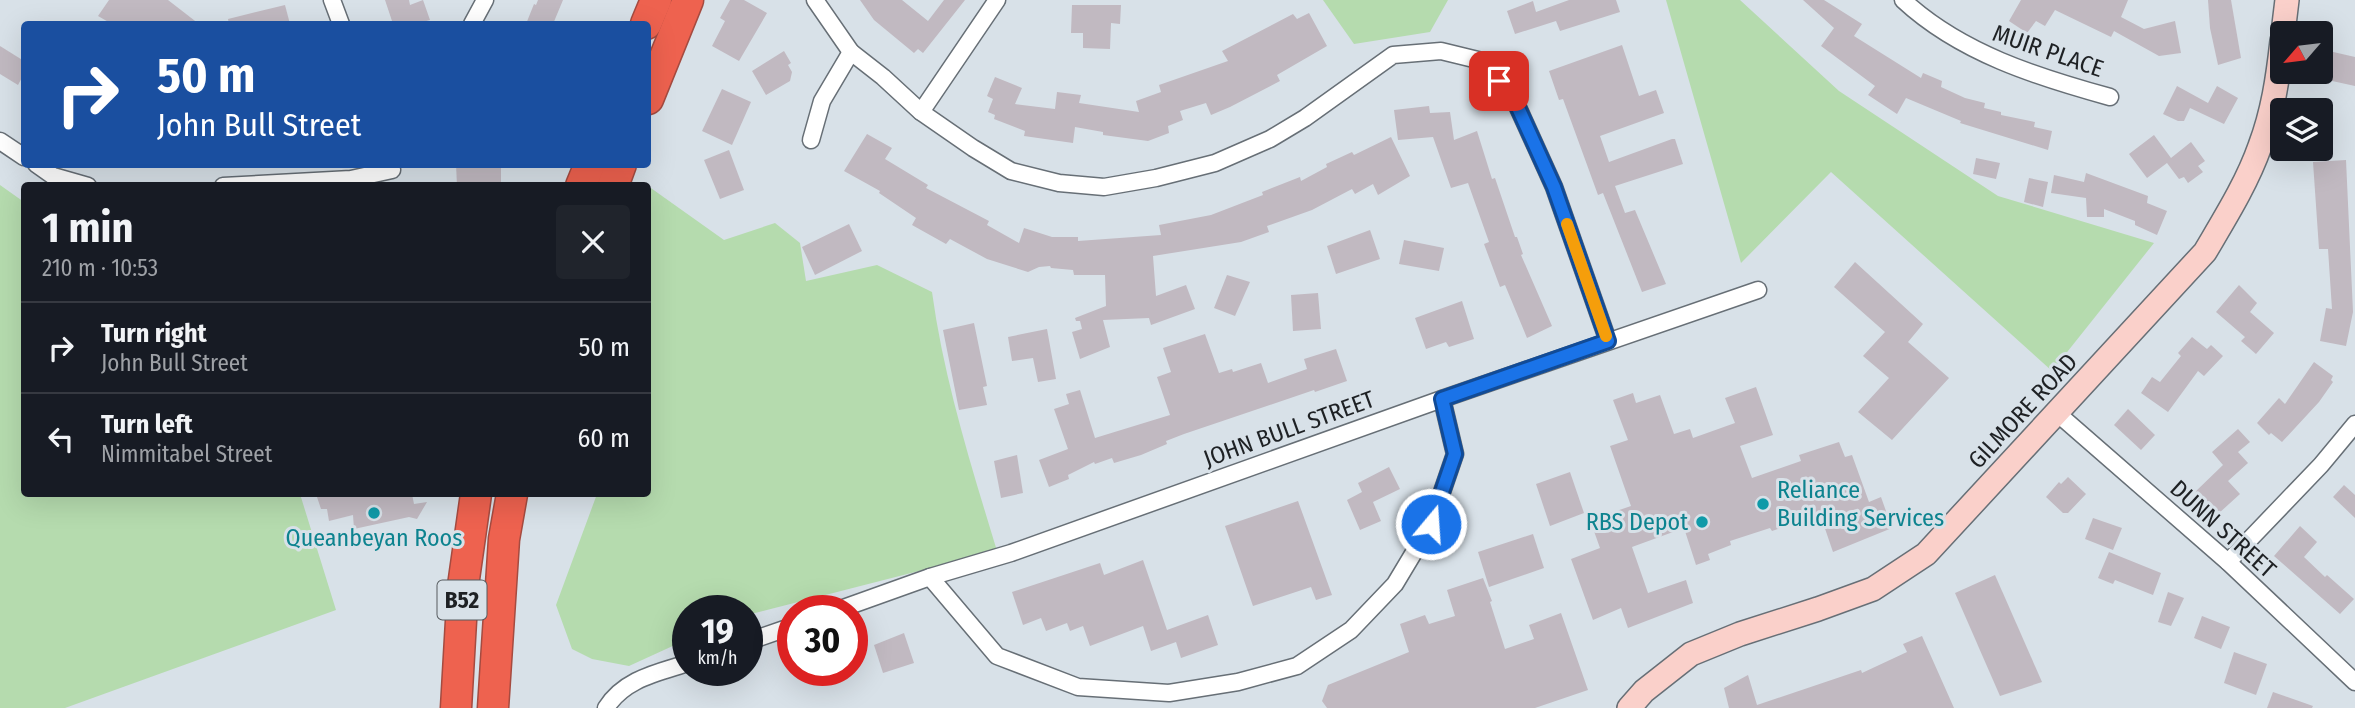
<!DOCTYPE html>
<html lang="en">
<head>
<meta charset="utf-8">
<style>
	body { margin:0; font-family:"Fira Sans Condensed",sans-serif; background:#20242c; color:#f1f3f6; height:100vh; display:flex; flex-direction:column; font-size:26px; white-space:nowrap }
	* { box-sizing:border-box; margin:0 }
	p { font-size:23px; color:#9ea1a6 }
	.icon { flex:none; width:38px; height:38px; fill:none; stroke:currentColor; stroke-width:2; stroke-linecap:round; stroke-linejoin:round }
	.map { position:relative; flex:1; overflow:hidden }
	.side { position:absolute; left:21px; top:182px; width:630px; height:315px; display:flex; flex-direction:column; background:#171b24; border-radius:7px; box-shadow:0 7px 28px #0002 }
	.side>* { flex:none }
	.banner { position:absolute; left:21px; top:21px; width:630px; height:147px; border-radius:7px; box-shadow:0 7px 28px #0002; background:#1a4fa0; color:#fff; overflow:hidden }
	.needle { width:46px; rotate:242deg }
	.buttons { position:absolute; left:2270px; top:21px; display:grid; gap:14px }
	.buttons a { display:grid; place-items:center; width:63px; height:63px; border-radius:7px; background:#171b24; box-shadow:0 7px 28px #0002; font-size:35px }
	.speed { position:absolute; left:672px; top:595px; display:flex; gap:14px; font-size:35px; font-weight:700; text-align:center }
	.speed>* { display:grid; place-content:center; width:91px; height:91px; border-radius:50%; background:#171b24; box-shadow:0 7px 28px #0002; line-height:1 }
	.speed small { font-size:18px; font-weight:400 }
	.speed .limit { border:10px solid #d22; background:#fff; color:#111 }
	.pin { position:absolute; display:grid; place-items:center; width:60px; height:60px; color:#fff; margin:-30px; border-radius:14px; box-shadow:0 4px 10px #0006 }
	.me { position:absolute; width:77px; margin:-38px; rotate:18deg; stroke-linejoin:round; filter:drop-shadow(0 0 5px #0008) }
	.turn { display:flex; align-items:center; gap:24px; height:147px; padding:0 21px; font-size:32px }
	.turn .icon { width:91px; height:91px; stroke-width:2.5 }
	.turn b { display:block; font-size:49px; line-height:60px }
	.round { display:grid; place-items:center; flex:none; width:74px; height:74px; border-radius:7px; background:#20242c }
	.overview { display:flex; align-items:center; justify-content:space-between; height:119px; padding:0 21px }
	h1 { font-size:42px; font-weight:700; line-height:52px }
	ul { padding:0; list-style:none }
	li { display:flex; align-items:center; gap:21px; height:91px; padding:0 21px; border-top:2px solid #363941 }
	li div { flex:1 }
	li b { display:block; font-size:26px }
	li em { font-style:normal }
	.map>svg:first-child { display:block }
</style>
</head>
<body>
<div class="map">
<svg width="2355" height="708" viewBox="0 0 2355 708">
	<rect width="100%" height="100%" fill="#d8e1e8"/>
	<g fill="#b5dbae">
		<path d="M1323 0H1448L1430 32 1354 44Z"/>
		<path d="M1666 0H1740L1839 91 1998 196 2154 243 2052 371 1831 172 1741 263Z"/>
		<path d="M0 185 24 202V494H300L336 610 65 708H0Z"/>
		<path d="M648 186 724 240 775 223 800 243 806 281 877 265 932 292C944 380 971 465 997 551L747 615V611H688V639L629 666 592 659 572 649 556 605 597 494H648Z"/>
	</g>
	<g fill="#c1b9c1">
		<path d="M109 0H168L199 24H112L98 16Z"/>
		<path d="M385 0H409L410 5 423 0 430 20 416 24H393Z"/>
		<path d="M538 0H563L553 24H526L534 4 536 5Z"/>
		<path d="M730 0H744L767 13 739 61 712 46 725 21 720 18Z"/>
		<path d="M860 0H902L928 21 944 0H965L923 53 918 49 914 53 874 20Z"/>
		<path d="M1569 0H1616L1620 12 1560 31 1556 21 1515 34 1507 11 1533 1 1536 12Z"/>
		<path d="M1803 0H1824L1862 24 1854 36 1921 78 1923 73 1942 81 1941 87 1965 98 1985 103 1984 108 2001 112V115L2035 122 2034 127 2052 131 2048 150 1960 123 1961 121 1906 98 1897 114 1868 95 1875 86 1821 46 1834 28Z"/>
		<path d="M2021 0H2128L2121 17 2144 29 2175 21 2181 53 2159 56 2114 31 2111 37 2055 10 2045 26 2036 21 2027 33 2009 21Z"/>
		<path d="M2208 0H2231L2241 58 2218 65 2210 28Z"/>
		<path d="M285 5 290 24H229L228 19Z"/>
		<path d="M1072 5H1121L1120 24 1111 23 1110 49 1083 48V33H1071Z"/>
		<path d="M1309 13 1327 46 1277 75 1280 81 1230 107 1211 115 1206 103 1180 111 1183 120 1168 126 1169 133 1148 141 1103 135V132L1075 127 1073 143 1024 136 1025 131 994 119 995 115 988 112 993 99 987 96 995 77 1022 88 1015 104 1055 109 1057 92 1081 95 1079 103 1139 112 1136 101 1161 92 1159 85 1228 61 1222 51 1293 14 1297 19Z"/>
		<path d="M1622 45 1639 96 1656 90 1664 113 1600 136 1609 162 1672 139H1675L1683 164 1615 186 1625 213 1635 210 1666 284 1642 292 1603 193 1598 195 1563 99 1559 100 1549 71Z"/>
		<path d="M0 46 24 61V74L18 85 0 74Z"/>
		<path d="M784 51 791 63 788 65 792 72 790 81 766 95 752 71Z"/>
		<path d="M2329 51 2355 57V86L2323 79Z"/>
		<path d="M2177 86 2208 103 2217 86 2238 98 2224 124 2190 108 2184 121H2178L2163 114Z"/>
		<path d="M722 89 751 102 732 145 702 131Z"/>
		<path d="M1429 106 1430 113 1450 112 1454 140 1477 131 1492 179 1495 178 1515 237H1517L1523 254 1521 255 1552 326 1527 338 1505 285 1500 287 1484 244 1489 242 1468 183 1451 188 1433 137 1398 140 1394 110Z"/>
		<path d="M867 134 892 148 885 159 928 185 926 188 989 221 987 225 1019 243 1024 228 1052 237H1078V241L1161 235 1159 225 1211 215 1263 195 1262 192 1300 177 1301 181 1327 167 1326 164 1352 152 1354 155 1391 137 1410 176 1378 195 1373 184 1355 194 1352 189 1312 210 1267 226 1269 232 1241 242 1153 256 1156 296 1186 285 1195 309 1151 325 1149 318 1103 320 1110 347 1080 359 1072 332 1082 329 1080 321H1076L1075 318 1106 306 1105 275H1074L1073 270 1051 268 1050 266 1039 267 1028 272 987 259 950 239 946 244 912 225 916 218 879 193 880 191 844 171Z"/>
		<path d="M2154 135 2171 158 2191 142 2205 161 2198 166 2203 172 2188 183 2184 177 2179 179 2167 163 2147 178 2129 154Z"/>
		<path d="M729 150 744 190 720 199 704 160Z"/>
		<path d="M1976 158 2000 163 1996 179 1973 174Z"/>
		<path d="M2346 160 2353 312 2346 346 2320 341 2326 308 2332 309 2328 249H2319L2313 162Z"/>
		<path d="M456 164H501V186H457Z"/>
		<path d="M2086 173 2148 196 2147 203 2167 211 2157 235 2135 225V221L2104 209V217H2087L2086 198 2051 193 2054 175 2084 182Z"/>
		<path d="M2029 178 2048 182 2043 207 2024 202Z"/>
		<path d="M849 224 862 251 815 275 802 247Z"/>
		<path d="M1370 230 1380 259 1336 274 1327 246Z"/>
		<path d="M1404 240 1444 248 1439 271 1399 264Z"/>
		<path d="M1855 262 1923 324 1908 342 1949 378 1892 440 1858 412 1889 378 1863 356 1885 332 1834 287Z"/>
		<path d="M1227 275 1250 282 1235 316 1214 308Z"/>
		<path d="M2239 285 2257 303 2250 312 2274 333 2256 354 2241 341 2245 337 2216 312Z"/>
		<path d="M1318 293 1321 329 1293 331 1291 295Z"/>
		<path d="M1462 301 1474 339 1449 347 1446 342 1426 349 1415 318Z"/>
		<path d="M974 323 987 386 983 387 987 405 959 410 943 330Z"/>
		<path d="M1047 329 1056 379 1038 382 1033 358 1012 361 1008 337Z"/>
		<path d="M1205 334 1219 373 1232 369 1233 372 1261 363 1268 383 1307 369 1304 359 1336 349 1347 381 1315 392 1314 390 1184 434 1166 441 1167 444 1141 455 1114 463 1112 458 1095 464 1094 462 1068 475 1069 479 1049 487 1039 460 1068 449 1054 409 1069 404 1066 394 1080 390 1095 438 1170 415 1157 377 1171 372 1163 348Z"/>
		<path d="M2192 337 2207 349 2211 345 2223 356 2204 376 2198 371 2168 412 2141 393 2152 377 2160 382 2181 356 2178 353Z"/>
		<path d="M2314 362 2333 376 2331 380 2333 382 2319 402 2282 442 2271 433 2269 435 2257 423 2279 398 2285 404Z"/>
		<path d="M1756 387 1773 435 1740 446 1752 478 1801 461 1799 455 1839 442 1845 457 1852 455 1869 502 1881 497 1892 528 1833 552 1820 514 1772 531 1770 528 1730 541 1731 545 1708 554 1710 560 1696 565 1684 528 1632 547 1648 593 1686 580 1693 603 1628 628 1621 608 1593 620 1571 559 1600 548 1590 520 1631 506 1610 446 1628 440 1613 400 1633 393 1636 403 1660 395 1674 434 1690 429 1693 438 1735 423 1725 398Z"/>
		<path d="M2128 409 2155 435 2141 450 2114 425Z"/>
		<path d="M2238 429 2250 442 2238 452 2248 463 2228 481 2240 494 2218 514 2208 502 2204 506 2194 493 2223 465 2212 452Z"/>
		<path d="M1017 455 1023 493 1001 498 994 461Z"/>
		<path d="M1389 467 1400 489 1373 502 1381 521 1360 530 1347 500 1362 492 1358 483Z"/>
		<path d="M1570 472 1584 513 1550 526 1536 484Z"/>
		<path d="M2068 477 2086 494 2068 513H2063L2046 497 2059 482 2061 484Z"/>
		<path d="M2344 485 2355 495V518L2333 497Z"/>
		<path d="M316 494H412L414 504 427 502 417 519 409 517 354 529 353 515 329 521 327 509H321Z"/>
		<path d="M1298 501 1332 595 1316 600 1311 587 1253 606 1225 526Z"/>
		<path d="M2093 518 2122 528 2113 550 2085 539Z"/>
		<path d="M2300 526 2317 542 2304 557 2325 577 2327 575 2354 599 2340 614 2274 556Z"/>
		<path d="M1533 534 1544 568 1489 587 1478 552Z"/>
		<path d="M2109 552 2161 573 2153 595 2115 580 2113 584 2098 578Z"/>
		<path d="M1143 560 1167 630 1208 615 1218 645 1181 658 1176 642 1151 651 1143 626 1090 646 1083 626 1070 631 1067 623 1046 631 1041 618 1023 625 1012 592 1100 563 1104 575Z"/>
		<path d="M1995 575 2042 682 2000 696 1955 593Z"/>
		<path d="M1483 578 1492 601 1490 602 1505 649 1534 639 1529 625 1561 613 1588 690 1535 708H1327L1322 701 1328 685 1409 652 1400 624 1425 615 1429 624 1455 616 1447 590Z"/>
		<path d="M2168 592 2184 598 2171 626 2158 622Z"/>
		<path d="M2202 616 2230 627 2221 649 2194 638Z"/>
		<path d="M904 633 914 663 883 673 874 645Z"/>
		<path d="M1922 636 1954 708H1729L1724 688 1748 675 1757 705 1861 670 1862 673 1907 652 1903 644Z"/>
		<path d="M2234 652 2267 664 2256 695 2224 683Z"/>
		<path d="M2273 692 2313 706 2312 708H2267Z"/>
	</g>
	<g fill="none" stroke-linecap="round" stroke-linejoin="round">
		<defs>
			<g id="street">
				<path d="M332 0 341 24"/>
				<path d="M815 0 851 52 883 77 921 112 973 148 1011 171 1059 183 1104 187 1156 178 1215 163 1270 139 1305 118 1393 55 1441 51 1482 61 1515 101 1554 187 1608 341"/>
				<path d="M1903 0C1960 53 2037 77 2110 97"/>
				<path d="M472 24 485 0"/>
				<path d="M921 112 997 0"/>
				<path d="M811 140 822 101 851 52"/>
				<path d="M0 141 24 157"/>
				<path d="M36 164 53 176 88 186"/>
				<path d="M223 186 351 179 392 170"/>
				<path d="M2057 413 2228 562 2355 682"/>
				<path d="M2228 562 2321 465 2355 424"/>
				<path d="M930 577 997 656 1078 687 1169 693 1238 682 1297 666 1351 630 1395 584 1431 524 1455 454 1442 399"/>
				<path d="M835 611 930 577 1011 553 1442 399 1758 290"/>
				<path d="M747 642 793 626"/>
				<path d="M606 708C624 679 657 673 688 663"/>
			</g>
			<g id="secondary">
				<path d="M2283 33 2287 0"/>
				<path d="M1629 708 1644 691 1691 654 1740 634 1818 609 1873 589 1926 554 2205 252C2225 218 2247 183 2260 146 2273 112 2278 77 2282 41"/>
			</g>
			<g id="highway">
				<path d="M646 24 656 0"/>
				<path d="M648 99 688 0"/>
				<path d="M581 186 590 164"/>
				<path d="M613 186 621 164"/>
				<path d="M456 708 463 586 476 494"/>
				<path d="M493 708 504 539 512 494"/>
			</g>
		</defs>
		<use href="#street" stroke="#676f76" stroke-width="19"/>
		<use href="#secondary" stroke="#676f76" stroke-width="26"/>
		<use href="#highway" stroke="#a54b40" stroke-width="33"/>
		<use href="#street" stroke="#fff" stroke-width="16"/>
		<use href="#secondary" stroke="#fad0ca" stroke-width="23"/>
		<use href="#highway" stroke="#ee624f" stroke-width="30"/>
	</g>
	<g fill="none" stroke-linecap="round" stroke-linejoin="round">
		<defs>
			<path id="route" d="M1431 524 1455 454 1442 399 1608 341 1554 187 1515 101 1499 81"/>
		</defs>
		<use href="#route" stroke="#114b97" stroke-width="18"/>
		<use href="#route" stroke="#1a73e8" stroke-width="12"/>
		<path stroke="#f59e0b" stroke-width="12" d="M1567 224 1606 336"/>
	</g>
	<g fill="#0f9aa8" stroke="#d8e1e8" stroke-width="2.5">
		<circle cx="1763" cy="504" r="7"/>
		<circle cx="374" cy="513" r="7"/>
		<circle cx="1702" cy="522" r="7"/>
	</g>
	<g text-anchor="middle" stroke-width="6" stroke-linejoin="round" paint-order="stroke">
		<rect fill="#d8e1e8" stroke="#565b5f" stroke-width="2" x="437.5" y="580.5" width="49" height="39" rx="5"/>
		<g font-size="23" font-weight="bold" fill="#1e2124">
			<text x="462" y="608">B52</text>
		</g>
		<g font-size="24" fill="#1e2124" stroke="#d8e1e8">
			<text transform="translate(2048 51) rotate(19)" y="8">MUIR PLACE</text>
			<text transform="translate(2023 411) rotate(-47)" y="8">GILMORE ROAD</text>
			<text transform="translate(1289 429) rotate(-20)" y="8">JOHN BULL STREET</text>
			<text transform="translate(2223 529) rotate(42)" y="8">DUNN STREET</text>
		</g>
		<g font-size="24" fill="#0d838f" stroke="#d8e1e8" text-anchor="start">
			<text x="1777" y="498">Reliance<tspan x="1777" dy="28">Building Services</tspan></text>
			<text x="1688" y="530" text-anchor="end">RBS Depot</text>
			<text x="374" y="546" text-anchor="middle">Queanbeyan Roos</text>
		</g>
	</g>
</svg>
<div class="buttons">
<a><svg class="needle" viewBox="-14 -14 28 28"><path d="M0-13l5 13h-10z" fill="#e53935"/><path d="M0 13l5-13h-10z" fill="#9ea1a6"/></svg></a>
<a><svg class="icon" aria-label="layers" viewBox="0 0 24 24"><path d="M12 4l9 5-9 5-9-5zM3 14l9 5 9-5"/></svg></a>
</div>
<div class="speed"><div>19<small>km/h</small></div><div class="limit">30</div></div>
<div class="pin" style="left:1499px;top:81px;background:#d93025"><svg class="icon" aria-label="arrive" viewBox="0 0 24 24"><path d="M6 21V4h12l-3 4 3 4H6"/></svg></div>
<svg class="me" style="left:1431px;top:524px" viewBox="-20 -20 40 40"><circle r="17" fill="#1a73e8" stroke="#fff" stroke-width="3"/><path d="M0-11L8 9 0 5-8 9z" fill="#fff"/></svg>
<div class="banner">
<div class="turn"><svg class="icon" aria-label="right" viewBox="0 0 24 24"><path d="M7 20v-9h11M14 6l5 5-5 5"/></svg><div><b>50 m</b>John Bull Street</div></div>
</div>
<section class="side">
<div class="overview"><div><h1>1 min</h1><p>210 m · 10:53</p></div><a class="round"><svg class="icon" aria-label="close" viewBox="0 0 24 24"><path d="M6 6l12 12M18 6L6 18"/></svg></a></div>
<ul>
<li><svg class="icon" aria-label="right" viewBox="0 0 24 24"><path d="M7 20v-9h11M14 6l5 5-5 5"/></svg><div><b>Turn right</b><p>John Bull Street</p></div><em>50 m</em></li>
<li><svg class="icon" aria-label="left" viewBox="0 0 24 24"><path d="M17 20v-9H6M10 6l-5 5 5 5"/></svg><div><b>Turn left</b><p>Nimmitabel Street</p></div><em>60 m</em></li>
</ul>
</section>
</div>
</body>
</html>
